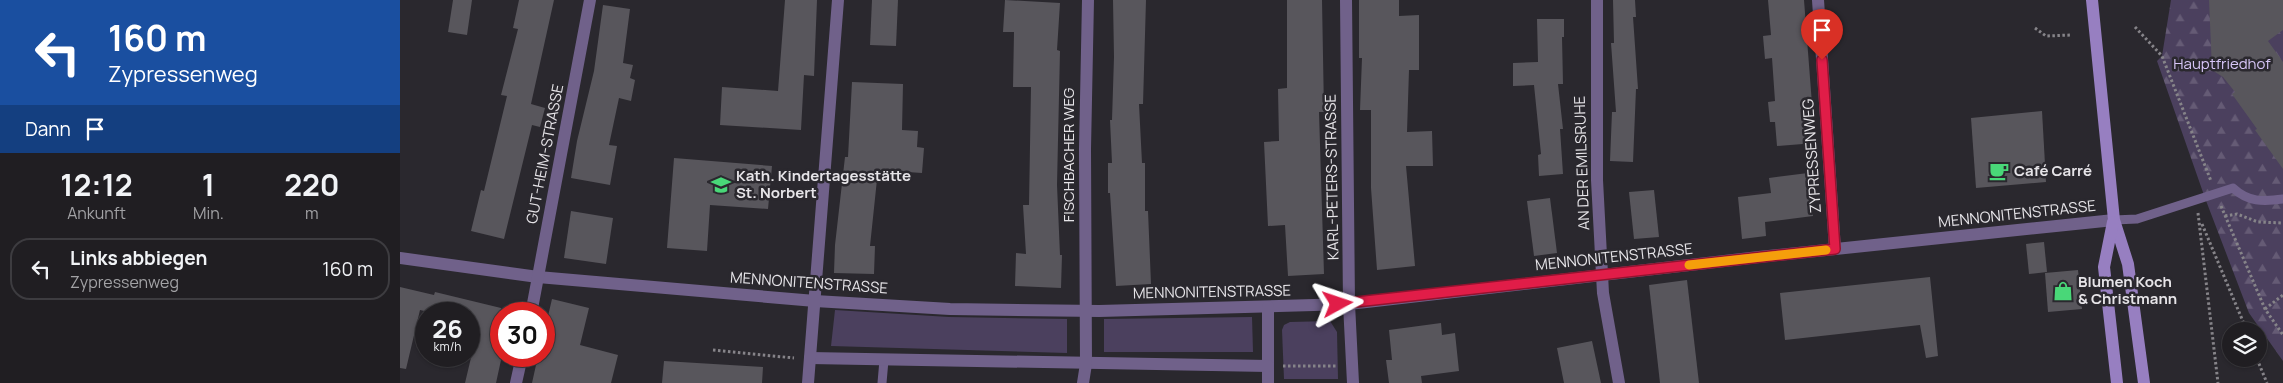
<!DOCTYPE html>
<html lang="de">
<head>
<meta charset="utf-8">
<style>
	body { margin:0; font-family:Manrope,sans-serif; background:#2d2b2f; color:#f1f3f6; height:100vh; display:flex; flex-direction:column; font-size:19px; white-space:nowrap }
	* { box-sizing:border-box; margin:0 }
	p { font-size:16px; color:#a2a2a5 }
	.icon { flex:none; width:28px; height:28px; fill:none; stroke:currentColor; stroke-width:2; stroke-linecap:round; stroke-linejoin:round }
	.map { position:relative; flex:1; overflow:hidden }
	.sheet { display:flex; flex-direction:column; background:#201e22; width:400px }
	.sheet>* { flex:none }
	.hud { background:#1a4fa0; color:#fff; overflow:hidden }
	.fabs { position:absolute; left:1822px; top:322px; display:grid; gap:10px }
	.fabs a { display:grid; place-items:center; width:45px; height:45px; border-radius:50%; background:#201e22; box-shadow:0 1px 4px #0004,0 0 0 1px #3d3c40; font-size:25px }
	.speed { position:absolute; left:15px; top:302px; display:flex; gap:10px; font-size:25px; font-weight:700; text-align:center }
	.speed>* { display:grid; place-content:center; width:65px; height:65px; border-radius:50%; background:#201e22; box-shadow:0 1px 4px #0004,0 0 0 1px #3d3c40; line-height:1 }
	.speed small { font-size:12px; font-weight:400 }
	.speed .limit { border:8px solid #d22; background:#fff; color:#111 }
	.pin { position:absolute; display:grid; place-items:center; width:42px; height:42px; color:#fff; margin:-51px -21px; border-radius:50% 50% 50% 0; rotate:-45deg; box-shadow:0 0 5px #0007 }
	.pin .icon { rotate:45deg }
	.me { position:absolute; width:55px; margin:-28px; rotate:85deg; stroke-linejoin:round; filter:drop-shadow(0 0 4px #0008) }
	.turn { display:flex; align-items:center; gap:18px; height:105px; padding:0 25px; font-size:22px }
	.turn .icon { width:65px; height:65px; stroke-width:2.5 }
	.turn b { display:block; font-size:35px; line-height:42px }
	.then { display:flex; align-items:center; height:48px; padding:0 25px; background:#0003; gap:10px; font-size:19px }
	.eta { display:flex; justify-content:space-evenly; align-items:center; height:85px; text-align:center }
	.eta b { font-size:30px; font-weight:700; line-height:35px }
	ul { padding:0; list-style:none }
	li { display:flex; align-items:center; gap:15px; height:62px; margin:0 10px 8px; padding:0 15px; border:2px solid #3d3c40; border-radius:20px }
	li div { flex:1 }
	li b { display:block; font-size:19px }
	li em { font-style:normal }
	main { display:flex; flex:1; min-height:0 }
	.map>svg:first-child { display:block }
</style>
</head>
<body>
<main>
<section class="sheet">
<div class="hud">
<div class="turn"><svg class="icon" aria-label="left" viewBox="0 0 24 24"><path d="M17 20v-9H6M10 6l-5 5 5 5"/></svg><div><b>160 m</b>Zypressenweg</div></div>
<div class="then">Dann<svg class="icon" aria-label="arrive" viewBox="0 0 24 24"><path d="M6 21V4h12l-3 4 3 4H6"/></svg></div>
</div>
<div class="eta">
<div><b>12:12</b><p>Ankunft</p></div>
<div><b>1</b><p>Min.</p></div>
<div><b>220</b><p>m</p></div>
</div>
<ul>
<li><svg class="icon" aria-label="left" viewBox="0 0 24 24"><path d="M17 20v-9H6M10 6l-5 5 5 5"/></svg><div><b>Links abbiegen</b><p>Zypressenweg</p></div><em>160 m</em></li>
</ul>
</section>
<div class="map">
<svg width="1883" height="383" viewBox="0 0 1883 383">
	<defs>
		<pattern id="forest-firs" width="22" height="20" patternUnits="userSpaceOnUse" patternTransform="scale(1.25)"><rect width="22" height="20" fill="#4b405e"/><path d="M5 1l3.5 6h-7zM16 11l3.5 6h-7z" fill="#655b75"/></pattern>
	</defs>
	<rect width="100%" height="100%" fill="#2a282e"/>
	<g fill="#4b405e">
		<path d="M435 310 549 317 667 319V353L431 346Z"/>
		<path d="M852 317 853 352H704V319Z"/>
		<path d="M930 321 937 332 938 379H884L882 330 884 325 890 322Z"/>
	</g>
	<path fill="url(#forest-firs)" d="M1771 0H1883V361L1849 313 1805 198 1757 61 1762 56Z"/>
	<g fill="#58565c">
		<path d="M53 0H72L67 35 48 32Z"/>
		<path d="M119 0H154L131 104 145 108 140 127 132 125 104 239 71 231 81 190 84 191 107 96 101 95 118 29 113 28Z"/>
		<path d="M385 0H417L414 76 404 75 401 130 320 125 322 87 378 91Z"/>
		<path d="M472 0H498L496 46 470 45Z"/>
		<path d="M605 0 660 3 657 50 660 51 657 185 660 255H662L661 288 615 286 616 253 626 254 623 205H629L631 87H613L614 32H603Z"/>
		<path d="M713 0H746L743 104H739L742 163H745V211H748L751 284 716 286 710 193H708V163H712L710 120H712L714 57Z"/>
		<path d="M887 0H922L924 112H919L924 274 888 276 885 225 868 226 864 142 879 141 878 89 887 88Z"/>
		<path d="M959 0H999V16L1019 15V70H1009L1007 132 1032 131 1033 166H1006L1015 266 977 270 971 188V110H960L962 58H959Z"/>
		<path d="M1213 0H1235L1236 17H1233L1238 89H1236L1233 162 1210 161 1212 112H1216L1211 43H1214Z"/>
		<path d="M1368 0H1404L1415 143 1377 146 1375 122H1370L1368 102 1375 101 1372 58 1365 59 1363 36 1371 35Z"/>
		<path d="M1809 0H1883V30L1868 41 1883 62V169L1855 130 1857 129 1832 94 1835 92 1823 77 1812 70Z"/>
		<path d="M203 5 230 9 223 63 233 65 230 78 235 80 231 101 219 98 209 145 217 146 210 185 171 178 177 141 194 71Z"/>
		<path d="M1137 19H1164V37H1162L1163 84H1158L1163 129H1160L1163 174 1139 176 1138 155 1141 154 1134 85 1113 86V63L1138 62Z"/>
		<path d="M452 82 503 84 502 130 518 131 517 147 524 148 522 173 478 170 470 246H475L474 274 434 273 435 245 445 157H448Z"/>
		<path d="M1642 111 1646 182 1576 188 1571 118Z"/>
		<path d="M274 158 372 166 368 209 310 205 307 251 267 248Z"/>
		<path d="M1408 173 1413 216 1365 222 1366 236 1342 239 1338 197 1371 193 1369 178Z"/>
		<path d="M1254 190 1259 237 1234 239 1229 192Z"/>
		<path d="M1150 198 1157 253 1134 256 1127 201Z"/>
		<path d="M171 211 213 218 206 264 164 258Z"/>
		<path d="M1644 242 1647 272 1629 274 1626 244Z"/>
		<path d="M1678 270 1682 309 1648 312 1645 273Z"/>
		<path d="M1530 277 1538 356 1526 358 1520 325 1385 340 1380 293Z"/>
		<path d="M1287 280 1299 383H1260L1249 285Z"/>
		<path d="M0 287 34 295 35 292 101 308V360L96 383H65L79 324 69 322V314H37L20 310 6 369 0 368Z"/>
		<path d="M152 299 189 308 180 345 218 355 211 383H132L138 356H144V333Z"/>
		<path d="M1041 323 1042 335 1055 333 1059 371 1021 376 1022 383H989L986 360H992L989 330Z"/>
		<path d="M1192 341 1201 383H1164L1157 348Z"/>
		<path d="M264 361 363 367 362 383H262Z"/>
	</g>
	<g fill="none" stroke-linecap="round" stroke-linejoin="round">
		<g stroke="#868489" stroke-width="3" stroke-dasharray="2.5 2.5" stroke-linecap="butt">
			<path d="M1735 27 1762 56 1811 181"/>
			<path d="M1635 28 1646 36 1672 35"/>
			<path d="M1821 206 1865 309 1883 335"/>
			<path d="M1798 213 1818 383"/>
			<path d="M1825 216 1837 214 1858 222 1883 223"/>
			<path d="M1802 224 1847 331"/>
			<path d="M1865 309 1883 295"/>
			<path d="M313 350 394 358"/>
			<path d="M1857 359 1867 383"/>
			<path d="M883 366H937"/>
		</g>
		<g stroke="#70618a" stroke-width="9">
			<path d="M1714 220 1737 219 1833 188C1848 202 1863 202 1883 199"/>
			<path d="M482 383 484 360"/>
		</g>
		<g stroke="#70618a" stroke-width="12">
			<path d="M946 0 949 304 953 383"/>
			<path d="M1197 0V180L1203 293 1219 383"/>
			<path d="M1418 0 1435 249"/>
			<path d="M0 258 138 277 415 301 550 309 699 311 949 304 1359 257 1714 220"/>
			<path d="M868 307V383"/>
			<path d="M131 314 190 0"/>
			<path d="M410 358 868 366"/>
			<path d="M116 383 122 356"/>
			<path d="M408 383 438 0"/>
			<path d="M683 383 686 364 685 149 688 0"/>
		</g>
		<g stroke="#977fc1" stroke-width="12">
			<path d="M1692 0 1714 220 1728 264 1744 383"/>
			<path d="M1713 222 1704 267 1717 383"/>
		</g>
	</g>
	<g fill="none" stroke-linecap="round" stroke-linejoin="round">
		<defs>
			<path id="route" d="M938 304 1435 249 1422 60"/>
		</defs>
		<use href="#route" stroke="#92132f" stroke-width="12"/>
		<use href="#route" stroke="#e11d48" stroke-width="9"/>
		<path stroke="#f59e0b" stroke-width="9" d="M1289 265 1426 250"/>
	</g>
	<defs>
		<symbol id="cafe-bare" viewBox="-9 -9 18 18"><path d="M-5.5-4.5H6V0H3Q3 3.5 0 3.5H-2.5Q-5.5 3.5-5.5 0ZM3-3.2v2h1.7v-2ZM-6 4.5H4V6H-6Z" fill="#49d778" stroke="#2a282e" stroke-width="2.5" paint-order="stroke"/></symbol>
		<symbol id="school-bare" viewBox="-9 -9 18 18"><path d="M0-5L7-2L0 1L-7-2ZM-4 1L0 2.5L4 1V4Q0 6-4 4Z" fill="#49d778" stroke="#2a282e" stroke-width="2.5" paint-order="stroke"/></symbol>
		<symbol id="shop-bare" viewBox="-9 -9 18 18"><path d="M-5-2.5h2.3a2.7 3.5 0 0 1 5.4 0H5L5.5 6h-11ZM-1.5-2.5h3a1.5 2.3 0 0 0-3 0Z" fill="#49d778" stroke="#2a282e" stroke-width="2.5" paint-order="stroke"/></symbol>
	</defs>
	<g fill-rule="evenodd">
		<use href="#cafe-bare" x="1585" y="157" width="28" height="28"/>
		<use href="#school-bare" x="307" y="171" width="28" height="28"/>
		<use href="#shop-bare" x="1649" y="277" width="28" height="28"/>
	</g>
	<g text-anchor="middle" stroke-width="5" stroke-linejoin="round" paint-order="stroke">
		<g font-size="15" fill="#d7c6f7" stroke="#2a282e">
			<text x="1822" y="69">Hauptfriedhof</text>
		</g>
		<g font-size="15" fill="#e6e4e8" stroke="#2a282e">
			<text transform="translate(145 154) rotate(-79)" y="5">GUT-HEIM-STRASSE</text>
			<text transform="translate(669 155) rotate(-90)" y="5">FISCHBACHER WEG</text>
			<text transform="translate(1412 156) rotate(-94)" y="5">ZYPRESSENWEG</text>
			<text transform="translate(1182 163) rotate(-92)" y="5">AN DER EMILSRUHE</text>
			<text transform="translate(932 177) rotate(-91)" y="5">KARL-PETERS-STRASSE</text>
			<text transform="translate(1617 214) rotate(-6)" y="5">MENNONITENSTRASSE</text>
			<text transform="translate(1214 257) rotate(-6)" y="5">MENNONITENSTRASSE</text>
			<text transform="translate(409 283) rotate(4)" y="5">MENNONITENSTRASSE</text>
			<text transform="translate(812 292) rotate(-1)" y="5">MENNONITENSTRASSE</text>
		</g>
		<g font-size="15" font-weight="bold" fill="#e6e4e8" stroke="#2a282e" text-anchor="start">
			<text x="1614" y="176">Café Carré</text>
			<text x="336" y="181">Kath. Kindertagesstätte<tspan x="336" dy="17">St. Norbert</tspan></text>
			<text x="1678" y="287">Blumen Koch<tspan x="1678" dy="17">&amp; Christmann</tspan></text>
		</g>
	</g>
</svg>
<div class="fabs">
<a><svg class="icon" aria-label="layers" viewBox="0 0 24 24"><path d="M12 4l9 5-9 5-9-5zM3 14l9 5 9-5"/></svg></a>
</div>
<div class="speed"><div>26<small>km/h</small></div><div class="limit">30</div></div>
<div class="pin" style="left:1422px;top:60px;background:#d93025"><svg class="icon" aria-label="arrive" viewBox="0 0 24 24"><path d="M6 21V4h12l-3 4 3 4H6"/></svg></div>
<svg class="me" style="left:938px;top:304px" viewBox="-20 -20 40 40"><path d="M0-17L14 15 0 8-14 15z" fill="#e11d48" stroke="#fff" stroke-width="4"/></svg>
</div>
</main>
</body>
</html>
